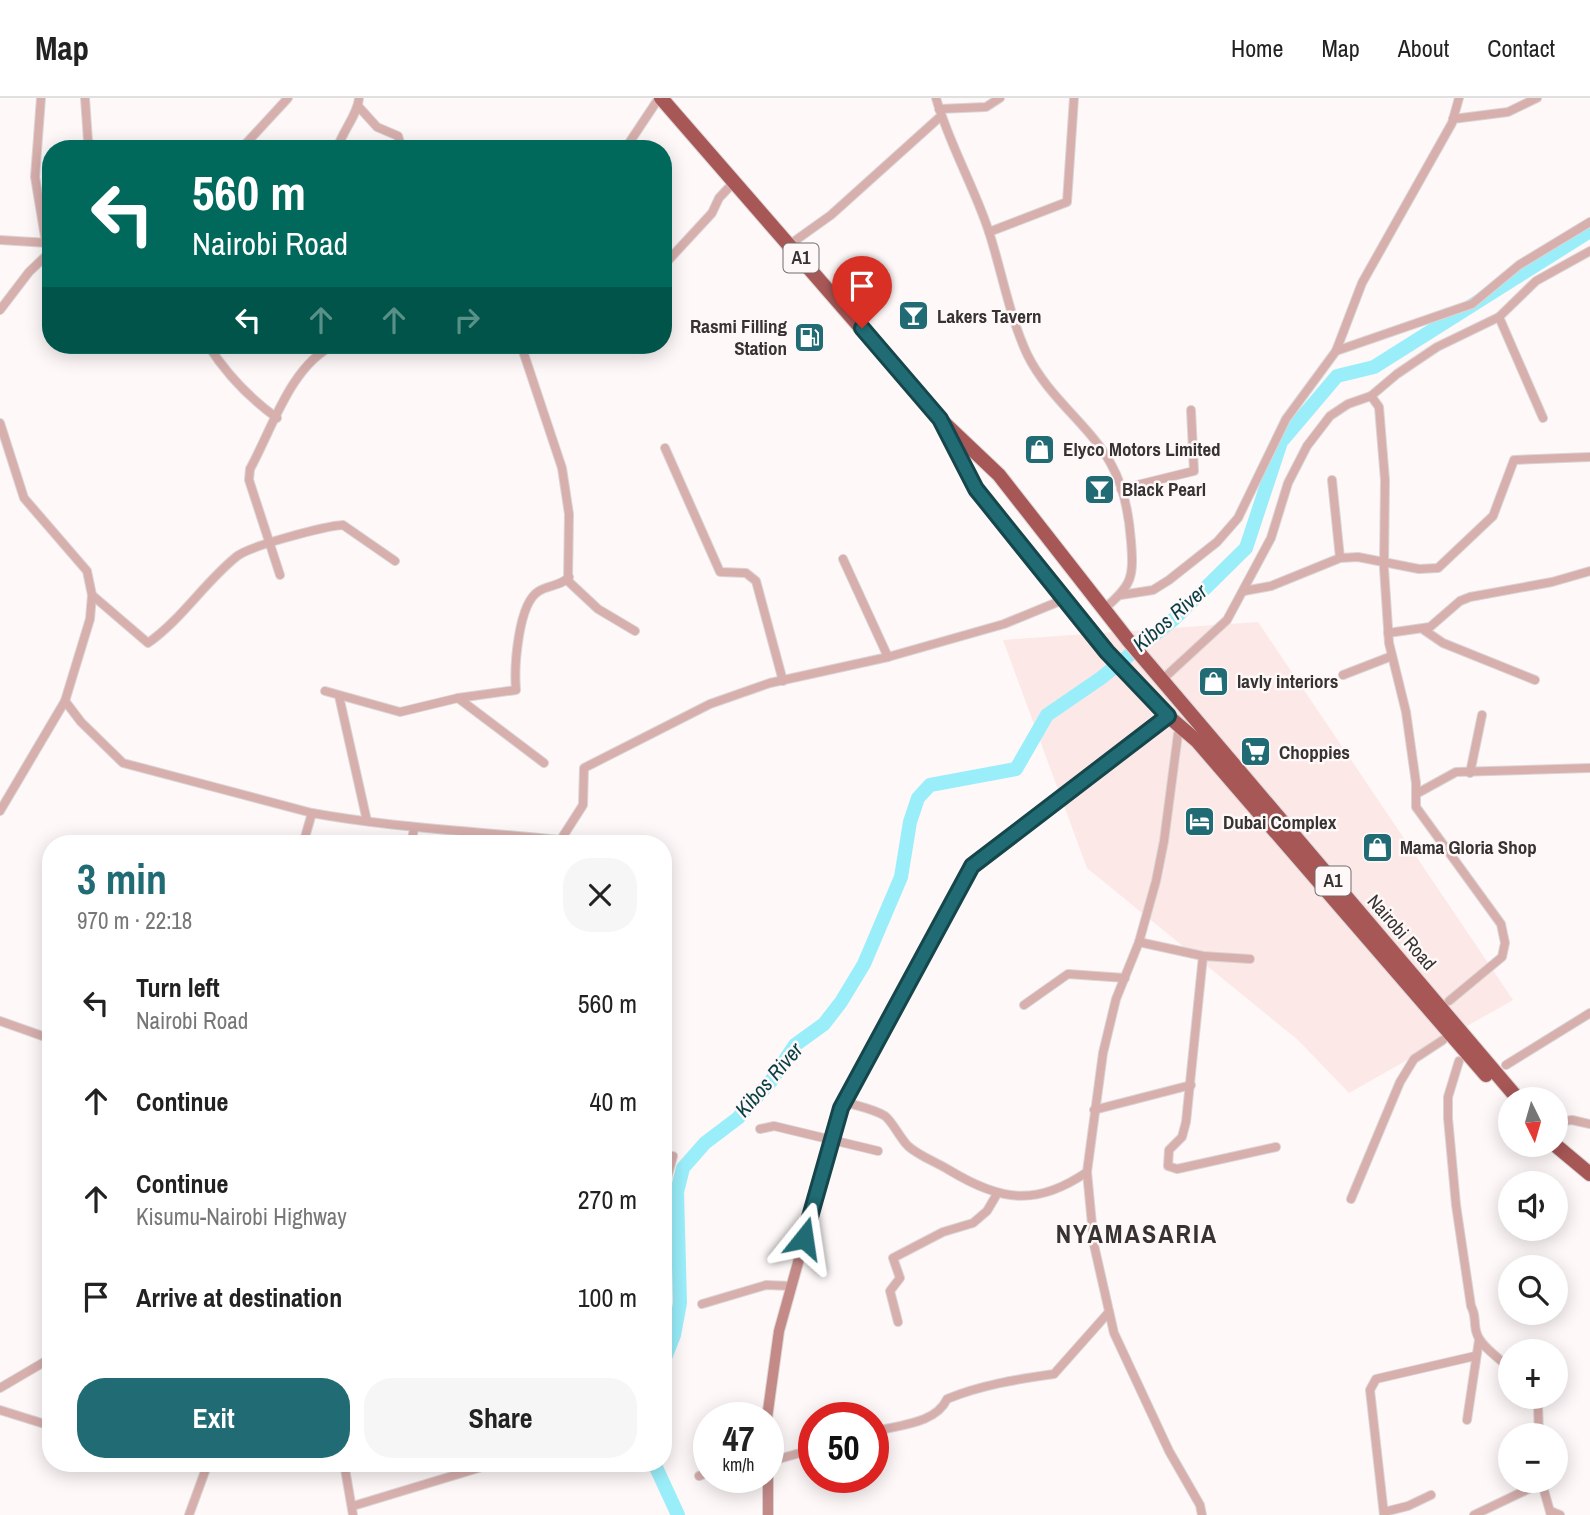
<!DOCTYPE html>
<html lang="en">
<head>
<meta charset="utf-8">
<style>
	body { margin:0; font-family:"Archivo Narrow",sans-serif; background:#f6f6f6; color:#222; height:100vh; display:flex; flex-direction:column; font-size:26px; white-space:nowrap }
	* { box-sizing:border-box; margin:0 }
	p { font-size:23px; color:#767676 }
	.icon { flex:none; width:38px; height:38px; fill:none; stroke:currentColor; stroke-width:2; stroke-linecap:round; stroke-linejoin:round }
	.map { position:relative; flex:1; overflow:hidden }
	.sheet { position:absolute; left:42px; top:737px; width:630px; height:637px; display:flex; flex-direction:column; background:#fff; border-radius:28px; box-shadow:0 4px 18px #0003 }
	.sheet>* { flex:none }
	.banner { position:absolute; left:42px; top:42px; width:630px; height:214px; border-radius:28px; box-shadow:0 4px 18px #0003; background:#00695c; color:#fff; overflow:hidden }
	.needle { width:46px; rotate:175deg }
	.buttons { position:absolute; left:1498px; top:989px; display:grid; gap:14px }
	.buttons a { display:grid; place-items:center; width:70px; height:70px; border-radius:50%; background:#fff; box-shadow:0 4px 18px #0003; font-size:35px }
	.speed { position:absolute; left:693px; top:1304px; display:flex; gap:14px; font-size:35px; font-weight:700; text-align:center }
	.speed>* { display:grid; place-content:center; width:91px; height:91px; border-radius:50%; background:#fff; box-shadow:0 4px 18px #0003; line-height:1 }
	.speed small { font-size:18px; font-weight:400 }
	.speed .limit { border:10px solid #d22; background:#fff; color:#111 }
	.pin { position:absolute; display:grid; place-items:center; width:60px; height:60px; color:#fff; margin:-72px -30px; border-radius:50% 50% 50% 0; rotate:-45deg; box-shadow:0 0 7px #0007 }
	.pin .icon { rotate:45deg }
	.me { position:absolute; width:77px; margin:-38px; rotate:15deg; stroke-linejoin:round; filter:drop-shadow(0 0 5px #0008) }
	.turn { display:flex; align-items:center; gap:24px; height:147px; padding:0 35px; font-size:32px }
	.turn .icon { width:91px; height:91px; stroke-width:2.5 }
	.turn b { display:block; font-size:49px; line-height:60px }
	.lanes { display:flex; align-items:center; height:66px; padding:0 35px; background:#0003; justify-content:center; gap:35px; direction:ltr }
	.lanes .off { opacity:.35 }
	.round { display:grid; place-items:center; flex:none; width:74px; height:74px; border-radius:28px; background:#f6f6f6 }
	.headline { display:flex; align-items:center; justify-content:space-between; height:119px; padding:0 35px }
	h1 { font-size:42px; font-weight:700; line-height:52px; color:#206b74 }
	.cta { display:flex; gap:14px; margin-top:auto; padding:14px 35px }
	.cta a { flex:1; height:80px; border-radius:28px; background:#206b74; color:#fff; font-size:28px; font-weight:700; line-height:80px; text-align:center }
	.cta a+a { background:#f6f6f6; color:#222 }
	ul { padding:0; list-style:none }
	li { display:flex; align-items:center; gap:21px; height:98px; padding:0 35px }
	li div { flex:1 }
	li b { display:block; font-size:26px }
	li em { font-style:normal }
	header { display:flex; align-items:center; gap:42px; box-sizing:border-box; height:98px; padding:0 35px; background:#fff; border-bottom:2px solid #e0e0e0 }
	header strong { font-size:33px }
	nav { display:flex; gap:38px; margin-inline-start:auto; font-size:24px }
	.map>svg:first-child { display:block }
</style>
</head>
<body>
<header>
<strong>Map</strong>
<nav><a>Home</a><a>Map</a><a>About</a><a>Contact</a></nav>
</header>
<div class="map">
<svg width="1590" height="1417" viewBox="0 0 1590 1417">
	<rect width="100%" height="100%" fill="#fef8f8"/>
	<path fill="#fbe8e7" d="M1258 524 1513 902 1349 995 1298 942 1087 770 1003 542Z"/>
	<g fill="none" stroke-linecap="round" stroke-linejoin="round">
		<g stroke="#9aeefa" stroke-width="14">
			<path d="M663 1265 674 1237 680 1205 677 1094 683 1070 705 1045 738 1020 771 983 795 947 824 926 841 904 864 866 901 779 910 724 918 700 930 687 1016 671 1047 617 1101 580 1174 521 1246 450 1281 344 1337 278 1374 269 1590 133"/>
			<path d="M654 1365 678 1417"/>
		</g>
		<defs>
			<g id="street">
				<path d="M41 0 35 79 46 145"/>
				<path d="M85 0 88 43 95 51"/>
				<path d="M936 0C949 46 974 88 989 134 1002 174 1009 217 1027 256 1049 301 1090 327 1111 366 1124 389 1129 416 1131 443 1134 480 1132 487 1104 511"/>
				<path d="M358 8 377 29 398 38 402 51"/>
				<path d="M939 11 986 9 1000 0"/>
				<path d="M1453 21 1508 14 1537 0"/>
				<path d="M241 51 288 0"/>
				<path d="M337 51C342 34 358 16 359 0"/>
				<path d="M625 51 659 0"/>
				<path d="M989 134 1067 104 1074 0"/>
				<path d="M0 142 49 145"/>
				<path d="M789 147 831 117 941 18"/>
				<path d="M663 168 712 115 719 100 734 84"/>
				<path d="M0 212 29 174 51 153"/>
				<path d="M1499 219 1543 320"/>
				<path d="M208 247C227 277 248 299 277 320"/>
				<path d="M521 247 562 370 569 416 568 483 598 511 635 533"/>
				<path d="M1336 253 1472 206 1519 167 1590 124"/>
				<path d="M1371 298 1379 309 1385 382 1384 470 1389 545 1406 614 1416 685V709L1501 826 1505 845 1502 859 1449 903"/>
				<path d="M0 325 24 400 87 473 92 497 90 521 65 603 0 713"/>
				<path d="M665 350 720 474 746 475 756 483 783 583"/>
				<path d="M1332 382 1340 460"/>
				<path d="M1121 391 1194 373 1191 312"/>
				<path d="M843 461 888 559"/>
				<path d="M280 477 249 382 250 371C272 331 291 267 334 247"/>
				<path d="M1244 493 1271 488 1340 460 1358 459 1419 471 1438 470 1493 418 1514 362 1590 359"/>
				<path d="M92 497 148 545C182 521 204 485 236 459 248 448 326 428 343 427L395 463"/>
				<path d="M1121 497 1153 492 1169 482 1217 444 1238 420 1286 321 1336 253 1362 185 1452 25 1459 0"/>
				<path d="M1424 532 1443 545 1535 582"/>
				<path d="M1388 535 1430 529 1460 503 1470 499 1552 484 1590 473"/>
				<path d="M1343 577 1392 558"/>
				<path d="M1164 580 1227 522 1271 440 1288 385 1307 348 1330 318 1348 306 1371 298 1397 276 1437 249 1499 219 1536 183 1590 153"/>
				<path d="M325 593 400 614 458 600 516 592C514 569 518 505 539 493 549 487 561 488 569 479"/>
				<path d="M339 598 367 723"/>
				<path d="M458 600 544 665"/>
				<path d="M65 603 81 624 123 665 312 715"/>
				<path d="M1178 636 1164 743 1156 783 1139 844 1116 901 1103 955 1087 1074 1094 1147 1114 1235 1169 1353 1200 1407 1202 1417"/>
				<path d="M1470 675 1482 617"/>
				<path d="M1416 696 1456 674 1590 670"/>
				<path d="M303 746 312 715C394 730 477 733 560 742"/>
				<path d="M411 746 414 731"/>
				<path d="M558 746 583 707 584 670 710 606 770 585 888 559 1004 526 1065 501"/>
				<path d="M1139 844 1203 858 1250 861"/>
				<path d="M1203 858 1186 1024 1182 1039 1169 1052 1168 1068 1177 1071 1276 1049"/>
				<path d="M1024 907 1068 876 1125 880"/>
				<path d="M0 923 51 941"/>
				<path d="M1459 963 1448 999V1020L1456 1107 1471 1208C1477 1219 1473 1226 1477 1236 1481 1249 1501 1261 1510 1271"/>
				<path d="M1506 967 1590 915"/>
				<path d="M845 1004C857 1008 874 1011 885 1018 892 1023 900 1040 908 1048 919 1058 936 1064 949 1072 1000 1103 1036 1109 1087 1074"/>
				<path d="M1094 1012 1191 987"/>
				<path d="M1556 1024 1572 1022 1590 1026"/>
				<path d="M760 1031 774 1028 878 1053"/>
				<path d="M663 1094 673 1058"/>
				<path d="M1351 1101 1400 984 1414 961 1443 942"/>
				<path d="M702 1206 766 1187 791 1188"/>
				<path d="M898 1224 890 1193 900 1180 893 1160 943 1134 973 1125 987 1113 997 1096"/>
				<path d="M0 1290 51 1260"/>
				<path d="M1533 1298 1538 1306 1539 1337"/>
				<path d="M0 1312 51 1328"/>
				<path d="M1467 1322 1479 1242"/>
				<path d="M873 1334C897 1327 936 1326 947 1301 981 1287 1018 1281 1054 1276L1109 1214"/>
				<path d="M768 1364 814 1351"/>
				<path d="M344 1365 353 1417"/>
				<path d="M699 1378 709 1374"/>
				<path d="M1541 1382 1551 1417"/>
				<path d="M353 1408 495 1365"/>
				<path d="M1550 1413 1560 1417"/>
				<path d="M1384 1414 1408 1408 1431 1397"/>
				<path d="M189 1417 208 1365"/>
				<path d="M1384 1417 1370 1292 1376 1281 1475 1258"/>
				<path d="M1474 1417 1541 1385"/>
			</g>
			<g id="secondary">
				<path d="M767 1320 779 1233 841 1010 938 836 965 779 982 758 1168 618"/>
				<path d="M768 1379V1417"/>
			</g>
			<g id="highway">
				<path d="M661 0 940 321 999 377 1128 542 1518 1001"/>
				<path d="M946 332 976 391 1107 553 1168 618 1197 643 1486 977"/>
				<path d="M1554 1046 1590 1076"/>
			</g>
		</defs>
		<use href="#street" stroke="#dad5d4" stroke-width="10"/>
		<use href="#secondary" stroke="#dad5d4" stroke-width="12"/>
		<use href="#highway" stroke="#dad5d4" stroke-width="16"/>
		<use href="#street" stroke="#d7afad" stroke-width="8"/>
		<use href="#secondary" stroke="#c38a88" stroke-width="10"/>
		<use href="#highway" stroke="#a65756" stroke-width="14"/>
	</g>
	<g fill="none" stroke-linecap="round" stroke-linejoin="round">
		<defs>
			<path id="route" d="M804 1140 841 1010 972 768 1168 618 1107 554 976 391 940 321 862 230"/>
		</defs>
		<use href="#route" stroke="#15464b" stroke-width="18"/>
		<use href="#route" stroke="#206b74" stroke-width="12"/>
	</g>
	<defs>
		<symbol id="bar-square" viewBox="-11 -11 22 22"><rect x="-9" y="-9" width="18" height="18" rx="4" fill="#206b74" stroke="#fef8f8"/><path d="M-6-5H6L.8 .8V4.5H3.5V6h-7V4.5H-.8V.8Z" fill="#fff"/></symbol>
		<symbol id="fuel-square" viewBox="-11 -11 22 22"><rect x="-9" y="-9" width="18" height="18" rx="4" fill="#206b74" stroke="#fef8f8"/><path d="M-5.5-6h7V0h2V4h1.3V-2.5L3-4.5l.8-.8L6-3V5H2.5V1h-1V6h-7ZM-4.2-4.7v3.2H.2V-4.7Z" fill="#fff"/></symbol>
		<symbol id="shop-square" viewBox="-11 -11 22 22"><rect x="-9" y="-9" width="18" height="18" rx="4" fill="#206b74" stroke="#fef8f8"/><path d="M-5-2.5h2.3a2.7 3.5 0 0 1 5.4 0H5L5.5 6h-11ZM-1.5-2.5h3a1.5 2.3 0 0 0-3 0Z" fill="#fff"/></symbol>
		<symbol id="supermarket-square" viewBox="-11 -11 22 22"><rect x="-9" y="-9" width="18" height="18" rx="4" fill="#206b74" stroke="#fef8f8"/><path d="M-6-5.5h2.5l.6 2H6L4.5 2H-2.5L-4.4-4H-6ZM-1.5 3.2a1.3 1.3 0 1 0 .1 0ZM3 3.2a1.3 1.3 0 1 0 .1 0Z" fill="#fff"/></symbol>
		<symbol id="hotel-square" viewBox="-11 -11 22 22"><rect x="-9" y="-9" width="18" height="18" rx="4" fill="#206b74" stroke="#fef8f8"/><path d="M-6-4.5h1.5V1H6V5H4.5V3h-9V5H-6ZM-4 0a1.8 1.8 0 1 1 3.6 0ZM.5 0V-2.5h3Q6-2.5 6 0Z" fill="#fff"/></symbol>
	</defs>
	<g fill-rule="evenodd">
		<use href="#bar-square" x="896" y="200" width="35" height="35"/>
		<use href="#fuel-square" x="792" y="222" width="35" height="35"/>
		<use href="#shop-square" x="1022" y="334" width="35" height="35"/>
		<use href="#bar-square" x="1082" y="374" width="35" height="35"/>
		<use href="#shop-square" x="1196" y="566" width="35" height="35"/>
		<use href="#supermarket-square" x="1238" y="636" width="35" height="35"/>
		<use href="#hotel-square" x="1182" y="706" width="35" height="35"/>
		<use href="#shop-square" x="1360" y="732" width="35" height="35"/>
	</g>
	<g text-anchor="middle" stroke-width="5" stroke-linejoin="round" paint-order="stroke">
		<g fill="#fef8f8" stroke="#726e6d" stroke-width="2">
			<rect x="783.5" y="145.5" width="35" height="29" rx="5"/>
			<rect x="1315.5" y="768.5" width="35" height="29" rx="5"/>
		</g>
		<g font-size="18" font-weight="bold" fill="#363332">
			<text x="801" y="166">A1</text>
			<text x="1333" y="789">A1</text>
		</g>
		<g font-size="19" font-weight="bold" fill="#363332" stroke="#fef8f8" text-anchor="start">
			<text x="937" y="225">Lakers Tavern</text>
			<text x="787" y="235" text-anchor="end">Rasmi Filling<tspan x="787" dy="22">Station</tspan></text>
			<text x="1063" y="358">Elyco Motors Limited</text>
			<text x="1122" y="398">Black Pearl</text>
			<text x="1237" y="590">lavly interiors</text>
			<text x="1279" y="661">Choppies</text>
			<text x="1223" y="731">Dubai Complex</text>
			<text x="1400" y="756">Mama Gloria Shop</text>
		</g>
		<g font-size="19" fill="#363332" stroke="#fef8f8">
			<text transform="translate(1402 834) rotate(49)" y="7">Nairobi Road</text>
		</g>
		<g font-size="21" font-style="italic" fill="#083e45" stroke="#fef8f8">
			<text transform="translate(1170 520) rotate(-41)" y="7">Kibos River</text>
			<text transform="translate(769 982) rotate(-49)" y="7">Kibos River</text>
		</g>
		<g font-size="26" font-weight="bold" letter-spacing="2" fill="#363332" stroke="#fef8f8">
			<text x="1137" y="1145">NYAMASARIA</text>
		</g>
	</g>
</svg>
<div class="buttons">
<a><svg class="needle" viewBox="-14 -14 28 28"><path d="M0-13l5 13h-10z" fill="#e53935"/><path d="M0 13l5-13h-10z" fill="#767676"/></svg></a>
<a><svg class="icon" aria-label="sound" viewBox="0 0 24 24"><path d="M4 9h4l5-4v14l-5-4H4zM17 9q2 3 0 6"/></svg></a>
<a><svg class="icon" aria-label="search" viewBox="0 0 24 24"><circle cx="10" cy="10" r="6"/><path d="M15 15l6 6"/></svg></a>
<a>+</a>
<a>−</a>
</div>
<div class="speed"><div>47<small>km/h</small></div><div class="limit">50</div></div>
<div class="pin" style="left:862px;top:230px;background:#d93025"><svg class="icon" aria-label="arrive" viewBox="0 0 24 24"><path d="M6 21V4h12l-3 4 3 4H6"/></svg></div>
<svg class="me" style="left:804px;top:1140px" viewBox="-20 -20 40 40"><path d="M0-17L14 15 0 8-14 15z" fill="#206b74" stroke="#fff" stroke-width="4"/></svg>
<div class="banner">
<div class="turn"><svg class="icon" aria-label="left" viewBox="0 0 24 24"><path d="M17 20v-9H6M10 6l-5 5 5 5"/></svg><div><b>560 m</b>Nairobi Road</div></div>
<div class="lanes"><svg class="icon" aria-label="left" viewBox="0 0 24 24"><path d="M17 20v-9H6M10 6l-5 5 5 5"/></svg><svg class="icon off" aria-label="ahead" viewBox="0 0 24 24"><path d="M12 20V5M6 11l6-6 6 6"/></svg><svg class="icon off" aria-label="ahead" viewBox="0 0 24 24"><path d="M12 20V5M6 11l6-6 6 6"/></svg><svg class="icon off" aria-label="right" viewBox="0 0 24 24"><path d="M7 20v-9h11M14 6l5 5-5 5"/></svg></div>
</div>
<section class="sheet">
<div class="headline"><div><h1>3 min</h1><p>970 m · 22:18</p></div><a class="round"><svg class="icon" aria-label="close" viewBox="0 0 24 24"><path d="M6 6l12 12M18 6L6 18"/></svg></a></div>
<ul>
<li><svg class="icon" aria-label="left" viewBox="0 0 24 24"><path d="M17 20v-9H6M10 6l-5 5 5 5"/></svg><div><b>Turn left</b><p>Nairobi Road</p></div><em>560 m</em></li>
<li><svg class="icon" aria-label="ahead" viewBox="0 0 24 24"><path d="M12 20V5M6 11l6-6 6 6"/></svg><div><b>Continue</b></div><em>40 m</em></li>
<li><svg class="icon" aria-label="ahead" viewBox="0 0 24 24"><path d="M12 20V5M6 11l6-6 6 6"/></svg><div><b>Continue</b><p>Kisumu-Nairobi Highway</p></div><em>270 m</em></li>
<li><svg class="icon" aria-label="arrive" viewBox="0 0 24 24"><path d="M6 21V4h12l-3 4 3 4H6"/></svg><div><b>Arrive at destination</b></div><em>100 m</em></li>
</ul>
<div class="cta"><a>Exit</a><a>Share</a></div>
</section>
</div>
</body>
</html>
